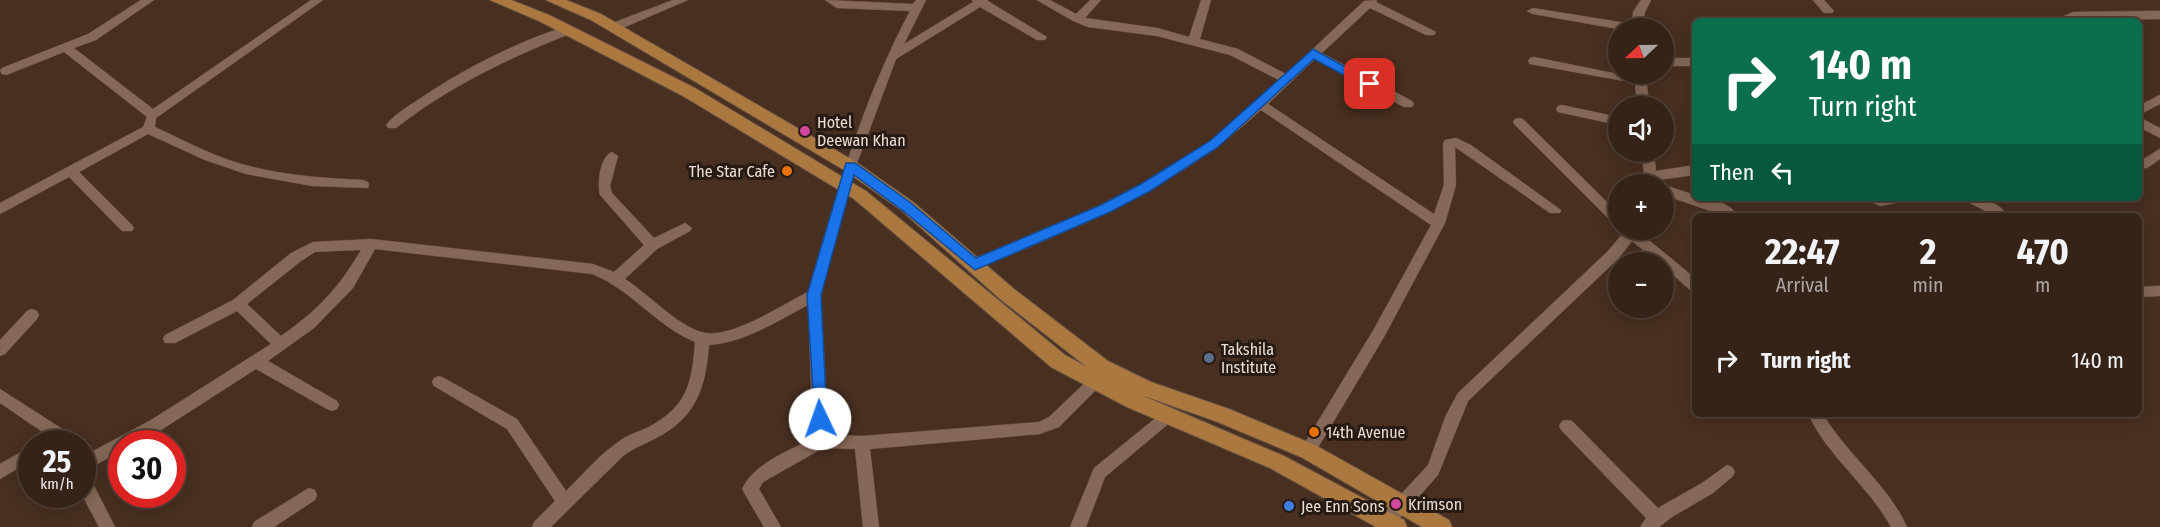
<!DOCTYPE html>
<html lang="en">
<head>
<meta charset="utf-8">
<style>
	body { margin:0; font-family:"Fira Sans Condensed",sans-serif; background:#3d2b21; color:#f1f3f6; height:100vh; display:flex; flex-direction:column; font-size:22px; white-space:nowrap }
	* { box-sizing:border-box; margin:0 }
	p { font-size:20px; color:#aaa4a2 }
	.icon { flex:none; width:33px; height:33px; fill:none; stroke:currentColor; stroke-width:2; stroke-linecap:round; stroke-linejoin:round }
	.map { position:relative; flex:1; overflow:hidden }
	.drawer { position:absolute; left:1692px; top:213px; width:450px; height:204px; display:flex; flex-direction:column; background:#362318; border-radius:9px; box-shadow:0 3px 15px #0003,0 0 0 2px #504037 }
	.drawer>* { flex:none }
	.banner { position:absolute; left:1692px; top:18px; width:450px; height:183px; border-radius:9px; box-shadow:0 3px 15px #0003,0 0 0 2px #504037; background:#0b6e4f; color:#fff; overflow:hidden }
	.needle { width:39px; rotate:248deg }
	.tools { position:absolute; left:1608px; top:18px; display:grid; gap:12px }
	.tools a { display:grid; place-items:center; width:66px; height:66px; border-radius:50%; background:#362318; box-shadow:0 3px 15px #0003,0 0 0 2px #504037; font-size:30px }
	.speed { position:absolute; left:18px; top:430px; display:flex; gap:12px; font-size:30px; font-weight:700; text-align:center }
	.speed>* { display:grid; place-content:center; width:78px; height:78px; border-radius:50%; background:#362318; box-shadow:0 3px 15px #0003,0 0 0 2px #504037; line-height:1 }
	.speed small { font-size:15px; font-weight:400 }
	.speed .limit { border:9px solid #d22; background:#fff; color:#111 }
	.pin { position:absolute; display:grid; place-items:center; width:51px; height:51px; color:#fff; margin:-26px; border-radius:12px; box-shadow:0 3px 9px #0006 }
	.me { position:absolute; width:66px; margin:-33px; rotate:357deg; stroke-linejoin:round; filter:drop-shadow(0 0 4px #0008) }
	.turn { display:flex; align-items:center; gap:21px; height:126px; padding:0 18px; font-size:27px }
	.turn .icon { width:78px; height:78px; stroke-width:2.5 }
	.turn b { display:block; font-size:42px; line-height:51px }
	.then { display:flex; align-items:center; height:57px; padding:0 18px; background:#0003; gap:12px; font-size:22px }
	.eta { display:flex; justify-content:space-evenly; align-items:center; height:102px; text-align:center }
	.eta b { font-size:36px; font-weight:700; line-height:42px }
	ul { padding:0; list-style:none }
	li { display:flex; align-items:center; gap:18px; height:90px; padding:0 18px }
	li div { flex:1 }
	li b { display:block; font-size:22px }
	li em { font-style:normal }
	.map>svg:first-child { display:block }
</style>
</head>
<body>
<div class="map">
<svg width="2160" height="527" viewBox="0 0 2160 527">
	<rect width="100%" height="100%" fill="#482f20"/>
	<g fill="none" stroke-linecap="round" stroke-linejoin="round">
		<defs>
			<g id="minor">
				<path d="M141 0H154L96 40 74 48 153 109 311 0H323L156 118 155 127C181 139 207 153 235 162 276 175 320 178 363 180L368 182 369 185 368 188 312 186 246 174 205 160 148 134 79 172 132 225 134 228 132 231H122L69 177 0 214V203L143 127 147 117 64 52 6 75 2 74 0 71 2 68 88 34Z"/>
				<path d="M673 0H688L618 30H610L608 27 610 24Z"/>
				<path d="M825 0 913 4 916 0H926L904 44 973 2 972 0H988V1L1047 37 1045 40H1037L980 7 896 59 856 166 821 295 828 435 862 436 1039 422 1049 417 1090 378 1095 376 1100 378 1102 382 1100 386 1059 427 1040 434 870 449 879 527H863L855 449 823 448 763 482 759 489 781 527H764L742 489C754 463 789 451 813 438L808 305C777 321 744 343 709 345 706 382 699 412 665 433 651 442 636 446 623 456L551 527H532L534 522 555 501 507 429 434 386 432 382 434 378 439 376 444 378 517 419 566 491C584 473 600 454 621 440 631 433 643 431 654 424 689 403 692 380 695 342 656 326 631 289 592 274L375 249 353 288 314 328 268 361 337 401 339 405 337 409 332 411 327 409 256 369 161 430 135 444H122V451L82 472V457L151 420 271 344 237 311 175 343H165L163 339 165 335 233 300 291 253 313 242 371 239 593 264 614 272 644 245 600 195C597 184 600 156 612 152L618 156 610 186 612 193 654 238 685 223 692 228 690 231 657 249 625 279C647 293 677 325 701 332 729 341 783 304 808 292 836 195 862 101 910 11L837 8ZM361 250C339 288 317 311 281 336L247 304 301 261 315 252Z"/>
				<path d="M1037 0H1050L1076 14 1090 0H1101L1085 18 1157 28 1189 37 1201 0H1211L1200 39 1238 49 1286 74 1364 1 1377 0 1376 2 1436 32 1434 35H1426L1370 8 1322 53 1412 101 1414 104 1412 107H1404L1315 59 1268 104 1434 214 1444 185 1443 143 1445 140 1456 138 1471 145 1561 210 1560 213H1550L1455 147 1456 185 1445 223 1384 337 1313 456 1308 458 1303 456 1300 451 1303 446 1374 329 1431 225 1261 110C1177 188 1084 224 980 268H970L968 264 970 260 1094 208 1154 178 1210 141 1279 80 1230 55 1157 36 1088 27 1073 21Z"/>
				<path d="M1641 0H1651L1645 12 1642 28 1618 29 1533 14 1527 11 1533 8 1632 24 1633 12Z"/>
				<path d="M1813 0H1824L1834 11 1832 13H1824Z"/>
				<path d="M2160 11V19L2052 21 2073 12Z"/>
				<path d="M568 26 572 27V33C509 58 450 86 396 128H388L386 125C393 116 405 108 415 102 458 72 517 41 568 26Z"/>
				<path d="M1534 57 1618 74H1646L1649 106H1637L1635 83 1530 64 1528 61 1530 58Z"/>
				<rect x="1664" y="58" width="31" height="8"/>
				<path d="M2160 95V104L2139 115V106Z"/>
				<path d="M1562 105 1618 117V125L1558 112 1556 109 1558 106Z"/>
				<path d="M2139 117 2160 128V138L2139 127Z"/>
				<path d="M1519 118 1523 119 1618 213V225L1613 223 1515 125 1513 122 1515 119Z"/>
				<path d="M2160 149V159L2147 168H2139V162Z"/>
				<path d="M1642 152H1654L1656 171 1695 165V175L1657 180V184H1645Z"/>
				<path d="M1664 185 1695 195V198C1708 198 1726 201 1735 212L1733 215 1725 216 1664 195Z"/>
				<path d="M1867 198H1905L1904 201 1881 206 1868 201Z"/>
				<path d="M1965 198C1979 198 1995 200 2005 212L2003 215H1993L1966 201Z"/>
				<path d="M1621 230H1639V232L1695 278V291L1690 290 1664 267V262H1658L1632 241 1619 258 1468 401 1438 475 1392 527H1380L1378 522 1380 517 1428 465 1446 415 1458 393 1609 250 1623 233Z"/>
				<path d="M2160 286V296L2139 297V287Z"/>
				<path d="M32 309 37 311 39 315 37 319 5 354 0 356V340L27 311Z"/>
				<path d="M0 389 64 430 72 444H37L40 439 47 435 0 403Z"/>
				<path d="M1168 410 1173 412 1175 416 1173 420 1105 477 1086 527H1070L1094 468 1163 412Z"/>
				<path d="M1808 414H1823C1847 455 1887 483 1907 527H1891C1868 485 1828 457 1808 414Z"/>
				<path d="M1567 420 1572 421 1658 508 1702 483 1727 465 1732 467 1735 472 1732 477 1713 493 1672 517 1659 527H1640L1646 518 1562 431 1559 426 1562 421Z"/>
				<path d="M32 446V460L0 479V464Z"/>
				<path d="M82 472 88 474 115 527H99L82 495Z"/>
				<path d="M309 488 315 490 317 495 315 500 274 527H252L254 522Z"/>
			</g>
			<path id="primary" d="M490 0H511L549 15 695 88 866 191 1065 355 1087 367 1000 299 901 210 844 170 591 20 546 0H566L601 14 856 162 913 202 1014 289 1108 361 1151 382 1229 409 1315 445 1449 520 1452 527H1422L1301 457 1215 421 1141 395 1284 456 1404 520 1407 527H1376L1270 468 1127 407 1051 367 854 199 683 96 539 21Z"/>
		</defs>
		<use href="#minor" stroke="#634e41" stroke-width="1"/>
		<use href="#primary" stroke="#634e41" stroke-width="2"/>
		<use href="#minor" fill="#856857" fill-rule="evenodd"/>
		<use href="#primary" fill="#ab7940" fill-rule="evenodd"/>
	</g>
	<path fill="#1a73e8" stroke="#114b97" stroke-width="1.5" d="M1313 49 1376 84 1374 87H1366L1314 59 1218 147 1150 191 1110 212 975 270 902 210 854 175 821 295 827 419 820 425 815 423 807 295 846 163H855L911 203 976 258 1101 205 1141 184 1210 141Z"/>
	<g fill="#d1479c" stroke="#261a14" stroke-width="2">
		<circle cx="805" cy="131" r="6"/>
		<circle cx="1396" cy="504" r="6"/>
	</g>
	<g fill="#e8710a" stroke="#261a14" stroke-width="2">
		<circle cx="787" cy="171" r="6"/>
		<circle cx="1314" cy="432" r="6"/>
	</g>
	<circle fill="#5c6f8a" stroke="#261a14" stroke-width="2" cx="1209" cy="358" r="6"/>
	<circle fill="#3f7fe0" stroke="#261a14" stroke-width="2" cx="1289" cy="506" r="6"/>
	<g text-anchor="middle" stroke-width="6" stroke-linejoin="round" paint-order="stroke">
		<g font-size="16" fill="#eddcd3" stroke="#261a14" text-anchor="start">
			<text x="817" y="128">Hotel<tspan x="817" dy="18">Deewan Khan</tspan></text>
			<text x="775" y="177" text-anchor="end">The Star Cafe</text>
			<text x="1221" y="355">Takshila<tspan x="1221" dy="18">Institute</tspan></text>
			<text x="1326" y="438">14th Avenue</text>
			<text x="1408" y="510">Krimson</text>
			<text x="1301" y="512">Jee Enn Sons</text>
		</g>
	</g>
</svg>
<div class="tools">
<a><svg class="needle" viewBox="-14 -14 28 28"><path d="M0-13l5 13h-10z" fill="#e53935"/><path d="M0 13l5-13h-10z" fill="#aaa4a2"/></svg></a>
<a><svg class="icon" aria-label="sound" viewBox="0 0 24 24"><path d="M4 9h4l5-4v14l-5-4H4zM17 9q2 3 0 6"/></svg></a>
<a>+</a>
<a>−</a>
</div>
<div class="speed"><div>25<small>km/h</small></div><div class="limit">30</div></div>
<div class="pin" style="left:1370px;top:84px;background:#d93025"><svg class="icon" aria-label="arrive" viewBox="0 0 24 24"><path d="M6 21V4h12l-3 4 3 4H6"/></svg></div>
<svg class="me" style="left:820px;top:419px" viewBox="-20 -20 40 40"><circle r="19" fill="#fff"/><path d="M0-13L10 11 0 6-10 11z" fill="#1a73e8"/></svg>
<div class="banner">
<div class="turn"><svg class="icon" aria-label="right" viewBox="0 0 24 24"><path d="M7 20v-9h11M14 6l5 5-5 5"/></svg><div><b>140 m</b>Turn right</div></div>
<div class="then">Then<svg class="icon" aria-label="left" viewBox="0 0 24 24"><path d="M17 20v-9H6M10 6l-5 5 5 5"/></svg></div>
</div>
<section class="drawer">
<div class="eta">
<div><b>22:47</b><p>Arrival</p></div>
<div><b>2</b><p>min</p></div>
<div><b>470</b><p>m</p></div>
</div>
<ul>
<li><svg class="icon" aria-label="right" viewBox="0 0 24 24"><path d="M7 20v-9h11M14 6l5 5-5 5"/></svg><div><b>Turn right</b></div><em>140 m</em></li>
</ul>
</section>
</div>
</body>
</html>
